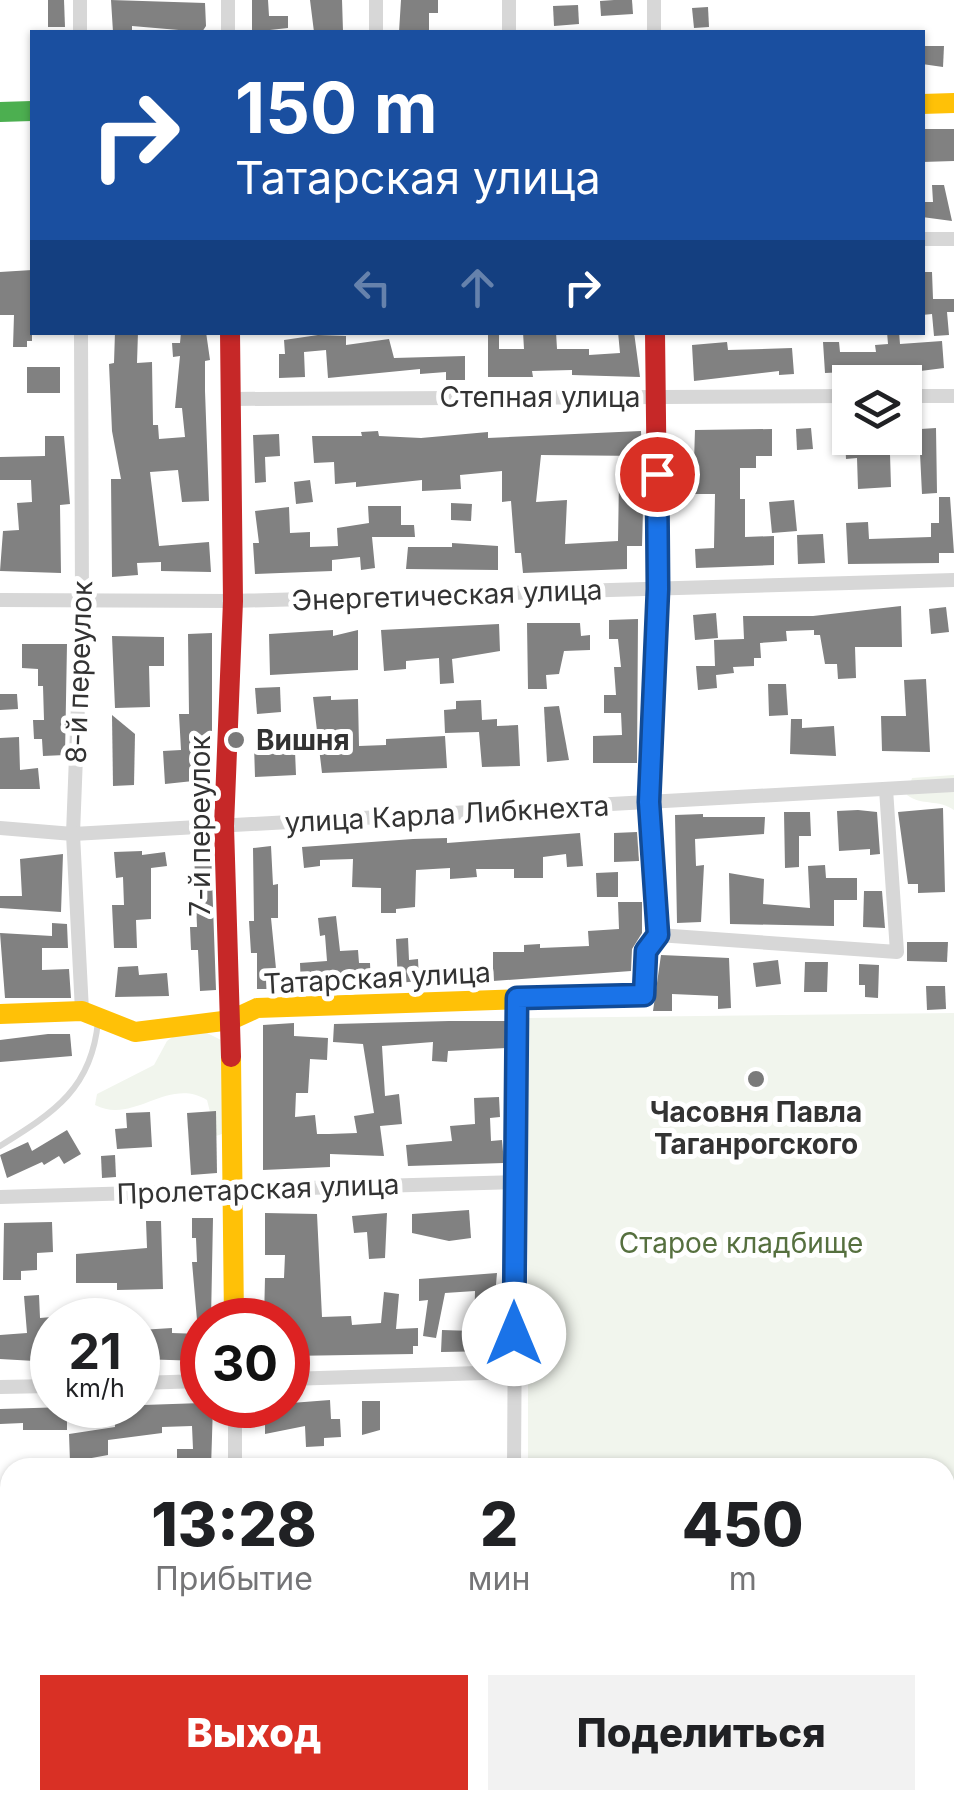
<!DOCTYPE html>
<html lang="ru">
<head>
<meta charset="utf-8">
<style>
	body { margin:0; font-family:Inter,sans-serif; background:#f2f2f2; color:#202124; height:100vh; display:flex; flex-direction:column; font-size:38px; white-space:nowrap }
	* { box-sizing:border-box; margin:0 }
	p { font-size:32px; color:#757577 }
	.icon { flex:none; width:55px; height:55px; fill:none; stroke:currentColor; stroke-width:2; stroke-linecap:round; stroke-linejoin:round }
	.map { position:relative; flex:1; overflow:hidden }
	.drawer { position:absolute; left:0px; top:1458px; width:955px; height:352px; display:flex; flex-direction:column; background:#fff; border-radius:30px 30px 0 0; box-shadow:0 2px 8px #0004 }
	.drawer>* { flex:none }
	.hud { position:absolute; left:30px; top:30px; width:895px; height:305px; border-radius:0px; box-shadow:0 2px 8px #0004; background:#1a4fa0; color:#fff; overflow:hidden }
	.tools { position:absolute; left:832px; top:365px; display:grid; gap:20px }
	.tools a { display:grid; place-items:center; width:90px; height:90px; border-radius:0px; background:#fff; box-shadow:0 2px 8px #0004; font-size:50px }
	.speed { position:absolute; left:30px; top:1298px; display:flex; gap:20px; font-size:50px; font-weight:700; text-align:center }
	.speed>* { display:grid; place-content:center; width:130px; height:130px; border-radius:50%; background:#fff; box-shadow:0 2px 8px #0004; line-height:1 }
	.speed small { font-size:25px; font-weight:400 }
	.speed .limit { border:15px solid #d22; background:#fff; color:#111 }
	.pin { position:absolute; display:grid; place-items:center; width:85px; height:85px; color:#fff; margin:-42px; border:5px solid #fff; border-radius:50%; box-shadow:0 2px 10px #0007 }
	.me { position:absolute; width:110px; margin:-55px; rotate:0deg; stroke-linejoin:round; filter:drop-shadow(0 0 8px #0008) }
	.turn { display:flex; align-items:center; gap:35px; height:210px; padding:0 40px; font-size:45px }
	.turn .icon { width:130px; height:130px; stroke-width:2.5 }
	.turn b { display:block; font-size:70px; line-height:85px }
	.lanes { display:flex; align-items:center; height:95px; padding:0 40px; background:#0003; justify-content:center; gap:50px; direction:ltr }
	.lanes .off { opacity:.35 }
	.eta { display:flex; justify-content:space-evenly; align-items:center; height:170px; text-align:center }
	.eta b { font-size:60px; font-weight:800; line-height:70px }
	.primary-button { display:flex; gap:20px; margin-top:auto; padding:20px 40px }
	.primary-button a { flex:1; height:115px; border-radius:0px; background:#d93025; color:#fff; font-size:40px; font-weight:800; line-height:115px; text-align:center }
	.primary-button a+a { background:#f2f2f2; color:#202124 }
	.map>svg:first-child { display:block }
</style>
</head>
<body>
<div class="map">
<svg width="954" height="1808" viewBox="0 0 954 1808">
	<rect width="100%" height="100%" fill="#fff"/>
	<g fill="#f1f5ed">
		<path d="M954 775V810C939 799 921 806 907 795L912 778Z"/>
		<path d="M954 1013V1808H402L404 1800H945V1468L528 1467V1018Z"/>
		<path d="M181 1031H203L223 1041 225 1133 216 1136 207 1100C168 1076 134 1125 95 1105L97 1094 154 1065 167 1041Z"/>
	</g>
	<g fill="#818181">
		<path d="M48 0H64L65 27H48Z"/>
		<path d="M111 0 205 3 206 26 202 32 132 26V32H113Z"/>
		<path d="M252 0H268L269 16H288V28L252 32Z"/>
		<path d="M310 0H342L343 32H314Z"/>
		<path d="M401 0H438V13H429V32H399Z"/>
		<path d="M614 0H632L633 14 601 16 600 1Z"/>
		<path d="M578 5 579 24 554 26 553 6Z"/>
		<path d="M708 7 709 27 694 28 692 8Z"/>
		<path d="M922 46H944L943 67 922 64Z"/>
		<path d="M922 129H954V161L922 162Z"/>
		<path d="M932 185H944L952 221 922 217V202H933Z"/>
		<path d="M32 270V341H27V347H13L14 315H0V272Z"/>
		<path d="M922 272H932L933 299H954V312H947L949 335 934 336 932 314 922 315Z"/>
		<path d="M115 332H138L137 363 152 362 153 425H158L159 439 185 437 182 408H175L180 356 173 357 172 343H180L181 332H206L210 360 205 361V391L209 501 182 502 178 470 150 472 159 546 209 542 211 572 161 571V562L137 563 138 575 112 577 111 479H121L112 431 109 364 114 363Z"/>
		<path d="M488 332H499V349H524L523 332H556L557 349H589V355L620 353 618 332H634L640 377 572 375V370L532 371 533 377H488Z"/>
		<path d="M887 332H899L900 344 942 341 944 368 889 375V370L825 373 823 342H839L840 352H876L875 345 888 344Z"/>
		<path d="M318 335 346 336V345L389 339 394 358 465 356V380H446V372L420 374V369L328 378 326 350 304 352 305 377 279 378V354H285L284 340Z"/>
		<path d="M727 342 728 350 792 348 794 374 779 375V371L694 381 692 345Z"/>
		<rect x="27" y="367" width="33" height="26"/>
		<path d="M811 428 813 449 797 450 796 429Z"/>
		<path d="M936 428 937 493 922 494 920 453 890 454 891 487 858 489 857 458 846 459 845 438H905V430Z"/>
		<path d="M772 429V456H756V468H740V499H745V537L774 536V565L696 568 695 549 714 548 715 494H693L695 430Z"/>
		<path d="M378 431 379 436 421 438 488 432V438L641 431 642 456 541 455 536 502 567 500 565 544 618 541 619 480H637V510H643L642 546H627V569L523 573 521 553H515L511 501 502 502V471L460 475 461 489 422 491V480L356 487V482L335 484 334 462 314 463 312 436H362L361 432Z"/>
		<path d="M279 434 280 456 265 457 266 482 255 483 253 435Z"/>
		<path d="M45 436H64L70 504 60 505 61 573 0 571 3 531 19 530 17 503 32 502 31 480H0V457L45 456Z"/>
		<path d="M310 480 313 502 296 504 294 482Z"/>
		<path d="M939 497H950L954 553H939V563L848 564 846 523 868 522 869 539 931 537V523H939Z"/>
		<path d="M794 500 797 531 772 533 769 502Z"/>
		<path d="M451 503 472 504 471 521 451 520Z"/>
		<path d="M368 506H401V525H414L415 537H372L375 568 361 570 360 557 332 560V571L255 574 253 543H259L255 511 289 507 290 533 310 532V547L338 546 337 528 369 523Z"/>
		<path d="M823 534 825 563 798 564 797 535Z"/>
		<path d="M452 543 498 546V570L406 569 408 547H452Z"/>
		<path d="M901 606 902 647H855L856 678 838 679 837 664H825L820 635H814V630L786 631 787 641 760 643 761 658H754V666L733 667 734 673 716 675 717 688 698 690 696 666H715L714 640 744 639 743 616H813Z"/>
		<path d="M946 607 949 632 931 634 929 609Z"/>
		<path d="M716 613 718 638 695 640 693 615Z"/>
		<path d="M638 619 637 763H593V736L622 735 621 713H604V695H616L614 667H621L618 639H609V620Z"/>
		<path d="M527 623H580L581 636 590 635V650L564 651 559 674 546 675 547 689H528Z"/>
		<path d="M499 624 500 651 452 659 454 683 440 684 439 658 406 661V669L384 671 381 630Z"/>
		<path d="M333 630V636L358 630V670L270 675 269 634Z"/>
		<path d="M212 633V779L165 784 163 751 181 750 179 714H189L188 634Z"/>
		<path d="M112 636 164 637V666H149L150 707 115 708Z"/>
		<path d="M22 644H67L65 755 43 756 42 739H34L33 720H44L43 686H38V669L22 668Z"/>
		<path d="M926 679 930 752 882 751 881 716H906L904 680Z"/>
		<path d="M768 684H786L788 715 769 716Z"/>
		<path d="M280 687 281 712 257 714 255 688Z"/>
		<path d="M0 694H17L18 709 0 710Z"/>
		<path d="M331 696V700L358 699 359 746 386 745V739L445 736 447 768 322 773 313 697Z"/>
		<path d="M481 700 482 720 497 719V726L518 725 520 766 482 767 479 732 445 733 444 710 456 709V701Z"/>
		<path d="M559 706 569 760 547 762 544 707Z"/>
		<path d="M112 715 135 734 134 785 113 786Z"/>
		<path d="M791 719H802V728L834 726 836 756 790 754Z"/>
		<path d="M19 737 20 770 38 768 40 789H0V738Z"/>
		<path d="M271 744 272 752 295 751 296 775 255 777 254 745Z"/>
		<path d="M943 808 945 892 918 893V884H908L898 812Z"/>
		<path d="M858 810 877 812 880 854 870 855V849L839 851 837 811Z"/>
		<path d="M784 812H810L811 836H799V867L785 868Z"/>
		<path d="M703 814V817H765L764 834 695 839 696 866 704 865 701 922 677 923 675 815Z"/>
		<path d="M637 832 639 861 614 862V833Z"/>
		<path d="M580 833 583 866 567 867 566 854 543 857V878H514V869H476L477 877 450 879V868L416 870 415 907 396 909V913H381V888L352 887 353 859 320 860V866L304 868 302 847 413 839 447 838V843Z"/>
		<path d="M271 846 273 885 278 884V918H271L278 989H257V953H251L249 921H254L253 848Z"/>
		<path d="M142 851V855L165 852 167 866 151 868V919L136 920 137 948H114L112 905H124L123 877 116 878 114 852Z"/>
		<path d="M211 851 216 990 200 991 198 950H191L190 927H197L194 852Z"/>
		<path d="M63 854 61 912 0 908V896H22L20 859Z"/>
		<path d="M825 865 826 878H857V900H834V926L730 924 729 873 764 879 763 904 810 908 808 866Z"/>
		<path d="M618 872V897H597L596 873Z"/>
		<path d="M864 891H882L885 928 863 927Z"/>
		<path d="M618 902H642V933L632 949 631 971 493 981V952H524V945L540 944V948L589 946 588 931 619 929Z"/>
		<path d="M336 916 340 951 358 950 359 963H370L371 985 301 990 300 963 327 961 325 935 320 936 318 918Z"/>
		<path d="M52 923 67 924 68 948H42V970L69 969 71 998H5L0 933 52 936Z"/>
		<path d="M408 938 409 960 418 959 419 981 398 983 396 939Z"/>
		<path d="M907 942H948L947 962 907 961Z"/>
		<path d="M661 955 729 958 731 1008 718 1009V996L672 994V1011H653Z"/>
		<path d="M778 960 781 984 756 987 753 963Z"/>
		<path d="M805 962H828L827 992H804Z"/>
		<path d="M859 964 879 965 878 998 865 997V985H859Z"/>
		<path d="M138 966 139 975 167 973 169 996 115 997 118 967Z"/>
		<path d="M926 986H945L946 1009 927 1010Z"/>
		<path d="M449 1021H506V1048L448 1051 447 1062 432 1061 433 1042 382 1046 385 1096 399 1094 402 1124 380 1126 384 1156 330 1154V1167L263 1170V1025L294 1023V1036L328 1038 327 1060 310 1059 308 1093H296L295 1117 315 1115 317 1134H329L357 1133 354 1116 374 1113 363 1044 333 1042 334 1024Z"/>
		<path d="M48 1034H70L72 1056 0 1062V1040Z"/>
		<path d="M757 1068 766 1084 755 1090 745 1074Z"/>
		<path d="M499 1097 500 1117 490 1118 491 1141 502 1140 504 1163 408 1166 406 1145 452 1141 450 1126 475 1124 474 1098Z"/>
		<path d="M216 1111 217 1173 191 1175 187 1113Z"/>
		<path d="M150 1112 152 1147 117 1149 115 1129 127 1128 126 1113Z"/>
		<path d="M67 1130 81 1154 64 1164 59 1156 44 1165 42 1162 7 1178 0 1155 28 1142 32 1151Z"/>
		<path d="M115 1155 116 1177 102 1178 101 1156Z"/>
		<path d="M469 1210 471 1238 449 1241 412 1233V1214Z"/>
		<path d="M265 1213 317 1214 322 1317 351 1316 352 1325 381 1323 384 1292 399 1294 396 1329 418 1328V1346H413V1354L288 1356V1320H264L265 1278H284L285 1255H265Z"/>
		<path d="M387 1213 385 1258 369 1259 367 1232 354 1233 352 1216Z"/>
		<path d="M192 1218H213L211 1320H197L192 1262H197L196 1238H192Z"/>
		<path d="M146 1221H161L163 1289 117 1290V1283H76V1254L147 1248Z"/>
		<path d="M52 1222 53 1252 37 1253V1270L21 1271V1280H3L4 1223Z"/>
		<path d="M497 1273 492 1331H497V1351L441 1352 442 1330 474 1331 475 1291 445 1293 436 1338 423 1336 428 1300 419 1301V1279Z"/>
		<path d="M39 1295 40 1318 52 1317V1362L0 1359V1335L27 1333 24 1296Z"/>
		<path d="M172 1328V1333L202 1334V1361L138 1359 140 1330Z"/>
		<path d="M330 1400 331 1419H340L341 1437 324 1438V1446L306 1447 305 1426 265 1434V1405Z"/>
		<path d="M362 1401H380V1430L362 1435Z"/>
		<path d="M202 1403 213 1405 211 1468H177V1449H193L192 1426 162 1427V1433L108 1440V1455L70 1462 69 1434 115 1427 114 1406Z"/>
		<path d="M67 1407V1430H23V1423L0 1424V1409Z"/>
	</g>
	<g fill="none" stroke-linecap="round" stroke-linejoin="round">
		<g stroke="#d7d7d7" stroke-width="6">
			<path d="M0 1146C55 1112 92 1088 98 1021"/>
			<path d="M0 1767 10 1744"/>
		</g>
		<g stroke="#d7d7d7" stroke-width="14">
			<path d="M80 0V32"/>
			<path d="M228 0V32"/>
			<path d="M376 0V32"/>
			<path d="M509 0V32"/>
			<path d="M654 0V32"/>
			<path d="M922 239H954"/>
			<path d="M81 332 82 600 73 834 82 1011"/>
			<path d="M905 396H954"/>
			<path d="M230 399 850 396"/>
			<path d="M0 600 233 601 954 580"/>
			<path d="M0 828 73 834 954 785"/>
			<path d="M658 935 897 952 886 789"/>
			<path d="M0 1197 516 1182"/>
			<path d="M288 1379 514 1372"/>
			<path d="M138 1383 202 1381"/>
			<path d="M0 1387 52 1386"/>
			<path d="M235 1405V1468"/>
			<path d="M514 1468 517 998"/>
			<path d="M0 1569H10"/>
		</g>
		<g stroke="#4caf50" stroke-width="20">
			<path d="M0 112 32 111"/>
			<path d="M372 1808 375 1800"/>
		</g>
		<g stroke="#ffc107" stroke-width="20">
			<path d="M922 104 954 103"/>
			<path d="M0 1014 82 1011 135 1032 231 1020 257 1008 644 995 645 971"/>
			<path d="M231 1057 234 1320"/>
			<path d="M0 1694 10 1697"/>
		</g>
		<g stroke="#c62828" stroke-width="20">
			<path d="M230 332 233 601 224 826 231 1057"/>
			<path d="M645 971 646 951 658 935 649 803 658 589 655 332"/>
		</g>
	</g>
	<g fill="none" stroke-linecap="round" stroke-linejoin="round">
		<defs>
			<path id="route" d="M514 1334 517 998 644 995 646 951 658 935 649 802 658 589 657 474"/>
		</defs>
		<use href="#route" stroke="#114b97" stroke-width="25"/>
		<use href="#route" stroke="#1a73e8" stroke-width="18"/>
	</g>
	<g fill="#7a7a7a" stroke="#fff" stroke-width="4">
		<circle cx="236" cy="740" r="10"/>
		<circle cx="756" cy="1079" r="10"/>
	</g>
	<g text-anchor="middle" stroke-width="10" stroke-linejoin="round" paint-order="stroke">
		<g font-size="28" fill="#333" stroke="#fff">
			<text x="540" y="407">Степная улица</text>
			<text transform="translate(447 595) rotate(-2)" y="10">Энергетическая улица</text>
			<text transform="translate(79 672) rotate(-88)" y="10">8-й переулок</text>
			<text transform="translate(447 814) rotate(-3)" y="10">улица Карла Либкнехта</text>
			<text transform="translate(200 826) rotate(-90)" y="10">7-й переулок</text>
			<text transform="translate(377 978) rotate(-3)" y="10">Татарская улица</text>
			<text transform="translate(258 1189) rotate(-2)" y="10">Пролетарская улица</text>
		</g>
		<g font-size="28" font-weight="bold" fill="#333" stroke="#fff" text-anchor="start">
			<text x="256" y="750">Вишня</text>
			<text x="756" y="1122" text-anchor="middle">Часовня Павла<tspan x="756" dy="32">Таганрогского</tspan></text>
		</g>
		<g font-size="28" fill="#56703f" stroke="#fff">
			<text x="741" y="1253">Старое кладбище</text>
		</g>
	</g>
</svg>
<div class="tools">
<a><svg class="icon" aria-label="layers" viewBox="0 0 24 24"><path d="M12 4l9 5-9 5-9-5zM3 14l9 5 9-5"/></svg></a>
</div>
<div class="speed"><div>21<small>km/h</small></div><div class="limit">30</div></div>
<div class="pin" style="left:657px;top:474px;background:#d93025"><svg class="icon" aria-label="arrive" viewBox="0 0 24 24"><path d="M6 21V4h12l-3 4 3 4H6"/></svg></div>
<svg class="me" style="left:514px;top:1334px" viewBox="-20 -20 40 40"><circle r="19" fill="#fff"/><path d="M0-13L10 11 0 6-10 11z" fill="#1a73e8"/></svg>
<div class="hud">
<div class="turn"><svg class="icon" aria-label="right" viewBox="0 0 24 24"><path d="M7 20v-9h11M14 6l5 5-5 5"/></svg><div><b>150 m</b>Татарская улица</div></div>
<div class="lanes"><svg class="icon off" aria-label="left" viewBox="0 0 24 24"><path d="M17 20v-9H6M10 6l-5 5 5 5"/></svg><svg class="icon off" aria-label="ahead" viewBox="0 0 24 24"><path d="M12 20V5M6 11l6-6 6 6"/></svg><svg class="icon" aria-label="right" viewBox="0 0 24 24"><path d="M7 20v-9h11M14 6l5 5-5 5"/></svg></div>
</div>
<section class="drawer">
<div class="eta">
<div><b>13:28</b><p>Прибытие</p></div>
<div><b>2</b><p>мин</p></div>
<div><b>450</b><p>m</p></div>
</div>
<div class="primary-button"><a>Выход</a><a>Поделиться</a></div>
</section>
</div>
</body>
</html>
